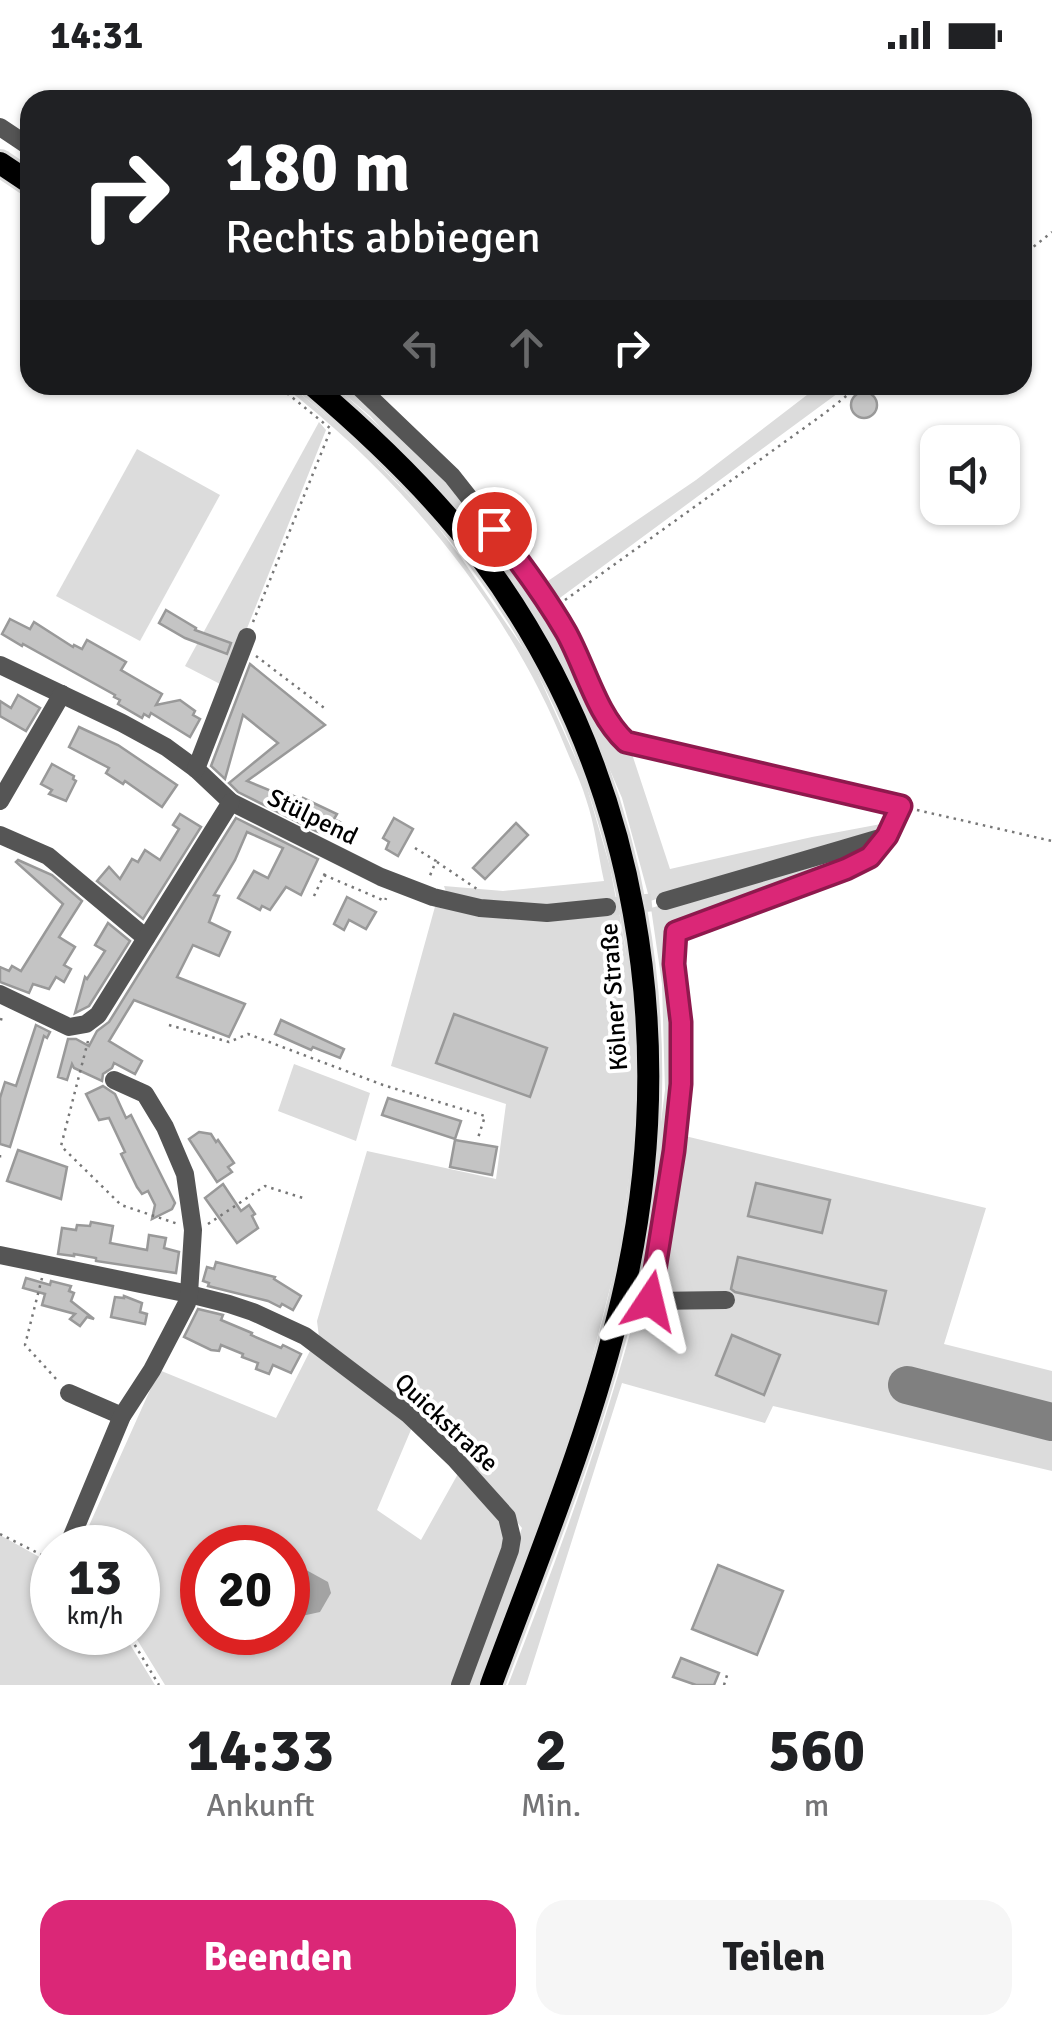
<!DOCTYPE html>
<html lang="de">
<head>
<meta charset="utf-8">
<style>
	body { margin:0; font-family:Signika,sans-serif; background:#f6f6f6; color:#202124; height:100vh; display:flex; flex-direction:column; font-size:38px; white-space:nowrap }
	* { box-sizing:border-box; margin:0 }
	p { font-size:32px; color:#757577 }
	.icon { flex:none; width:55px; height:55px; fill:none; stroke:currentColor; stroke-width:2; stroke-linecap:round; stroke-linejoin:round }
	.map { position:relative; height:1615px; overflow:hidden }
	.sheet { display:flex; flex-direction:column; background:#fff; flex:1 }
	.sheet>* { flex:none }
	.guide { position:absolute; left:20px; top:20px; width:1012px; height:305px; border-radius:30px; box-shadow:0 2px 8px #0004; background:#202124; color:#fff; overflow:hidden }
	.tools { position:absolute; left:920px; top:355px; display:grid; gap:20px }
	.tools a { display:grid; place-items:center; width:100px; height:100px; border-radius:20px; background:#fff; box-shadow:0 2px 8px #0004; font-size:50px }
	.speed { position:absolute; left:30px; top:1455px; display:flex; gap:20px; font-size:50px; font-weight:700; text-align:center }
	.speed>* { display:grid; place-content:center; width:130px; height:130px; border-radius:50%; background:#fff; box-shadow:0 2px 8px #0004; line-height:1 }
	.speed small { font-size:25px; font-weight:400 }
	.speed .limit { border:15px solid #d22; background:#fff; color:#111 }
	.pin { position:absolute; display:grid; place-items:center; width:85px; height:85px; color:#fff; margin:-42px; border:5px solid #fff; border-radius:50%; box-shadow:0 2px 10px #0007 }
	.me { position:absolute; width:110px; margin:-55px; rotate:10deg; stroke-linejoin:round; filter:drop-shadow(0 0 8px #0008) }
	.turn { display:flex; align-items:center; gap:35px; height:210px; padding:0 40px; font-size:45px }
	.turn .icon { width:130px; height:130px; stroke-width:2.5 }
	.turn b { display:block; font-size:70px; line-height:85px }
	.lanes { display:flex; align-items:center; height:95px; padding:0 40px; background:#0003; justify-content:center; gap:50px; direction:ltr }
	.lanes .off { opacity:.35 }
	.eta { display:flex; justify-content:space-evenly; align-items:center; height:170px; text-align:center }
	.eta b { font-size:60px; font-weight:700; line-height:70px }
	.button { display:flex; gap:20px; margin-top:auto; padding:20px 40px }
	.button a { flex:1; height:115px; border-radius:30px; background:#db2777; color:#fff; font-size:40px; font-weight:700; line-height:115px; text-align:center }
	.button a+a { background:#f6f6f6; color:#202124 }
	.status { display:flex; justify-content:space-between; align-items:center; height:70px; padding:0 50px; background:#fff; direction:ltr }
	.status svg { height:28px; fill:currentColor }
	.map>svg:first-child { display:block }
</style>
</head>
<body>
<div class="status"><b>14:31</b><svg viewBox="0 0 49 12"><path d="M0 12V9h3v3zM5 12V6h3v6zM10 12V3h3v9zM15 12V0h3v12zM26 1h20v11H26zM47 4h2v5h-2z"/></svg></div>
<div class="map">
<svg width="1052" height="1615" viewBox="0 0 1052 1615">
	<rect width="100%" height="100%" fill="#fff"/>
	<g fill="#dcdcdc" fill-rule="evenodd">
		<path d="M282 315H290L350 366 431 448 460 486 532 591 584 707 610 797 616 829 528 839 447 825 444 816 503 821 604 811C598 784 595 755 586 729 581 712 573 696 566 679 509 537 403 408 282 315Z"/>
		<path d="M333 315H349L462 425 557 554 615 676 631 681 670 799 812 767 881 754 874 765 650 831 622 728 565 596 545 561 515 513 464 447 370 346Z"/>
		<path d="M820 315H849L553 533 542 515 696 410Z"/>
		<path d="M319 352 326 360 224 616 185 596Z"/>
		<path d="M137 379 220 425 140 571 56 526Z"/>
		<path d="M863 779 870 784 668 861 677 972 662 1161 673 1160 685 1066 986 1138 944 1274 1052 1301V1401L773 1336 765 1353 622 1313 526 1615H508C555 1494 600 1374 634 1249L638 1245 647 1243 651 1220 643 1215 641 1212 665 1020 662 914 651 838Z"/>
		<path d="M436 833 540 846 619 841 630 907 636 989 634 1073 618 1187 574 1359 481 1615H463L522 1458 491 1421 319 1267 317 1251 367 1081 496 1109 506 1034 391 996Z"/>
		<path d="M294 994 370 1023 356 1071 278 1041Z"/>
		<path d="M312 1277 413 1355 377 1440 421 1470 459 1402 493 1437 507 1462 455 1615H165L133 1563 138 1562V1478H79L159 1300 276 1348ZM202 1478H288V1562H202Z"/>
		<path d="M0 1465 52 1494V1562L123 1563 155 1615H0Z"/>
	</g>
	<path fill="#a3a3a3" d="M288 1490 328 1512 331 1523 320 1542 297 1547 288 1543Z"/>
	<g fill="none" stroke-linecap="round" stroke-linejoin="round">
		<path stroke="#808080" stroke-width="38" d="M907 1315 1052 1352"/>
	</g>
	<g fill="#c4c4c4" stroke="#999" stroke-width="2.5">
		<circle cx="864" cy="335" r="13"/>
		<path d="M166 540 196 558 195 560 231 573 227 584 185 568 159 553Z"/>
		<path d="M10 549 30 559 34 552 73 577 74 575 82 579 87 570 126 592 121 600 162 624 156 635 180 630 195 641 193 645 200 649 190 667 151 643 149 647 144 644 142 648 118 634 120 630 114 627 115 625 23 574 22 576 2 564Z"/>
		<path d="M250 594 325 655 247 711 276 723 279 719 302 730 303 728 337 744 334 749 340 752 333 767 316 761 238 722 229 713 278 673 243 645 225 709 211 696Z"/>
		<path d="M18 625 40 638 26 661 0 646V631L11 638Z"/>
		<path d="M79 657 118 675 177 715 162 737 125 711 123 714 106 703 109 698 69 677Z"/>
		<path d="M52 694 74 706 73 709 76 711 66 731 49 724 52 720 41 714Z"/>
		<path d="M180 744 201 757 143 849 97 811 109 797 120 809 132 789 138 792 145 780 160 790 179 759 173 755Z"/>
		<path d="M236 748 318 789 301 825 286 817 270 840 262 836 260 840 238 828 254 801 268 808 283 778 247 762 235 790 214 825 219 826 209 852 230 862 219 886 193 875 177 907 245 934 229 967 134 930 109 971 142 991 135 1004 114 993 112 998 103 1004 102 1011 74 998 72 994 67 1010 58 1007 68 969H76L89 976 97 961 109 952Z"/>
		<path d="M394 748 413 759 398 786 386 779 389 772 383 768Z"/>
		<path d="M516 753 528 765 485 809 473 798Z"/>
		<path d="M18 790 52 805 82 831 59 867 75 877 64 895 71 899 64 912 56 907 49 919 33 914 29 923 0 912V897L9 901 12 896 21 901 63 834 16 792Z"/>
		<path d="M347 827 376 842 366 859 349 850 344 860 334 854Z"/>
		<path d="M108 853 130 871 89 936 75 943 85 907 87 909 105 881 95 875Z"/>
		<path d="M454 944 547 978 530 1027 436 993Z"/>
		<path d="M281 950 344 979 340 988 313 977 311 980 275 964Z"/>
		<path d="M36 955 50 962 47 968 44 966 10 1077 0 1074V1028L5 1012 16 1016Z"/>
		<path d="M103 1016 115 1024 126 1048 131 1045 175 1133 172 1139 152 1149 155 1135 148 1121 142 1124 137 1117 121 1084 125 1082 109 1048 99 1050 86 1024Z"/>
		<path d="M388 1028 461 1051 455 1069 382 1045Z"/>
		<path d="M199 1062 211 1064 216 1072 218 1070 234 1093 228 1097 232 1102 217 1112 189 1069Z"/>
		<path d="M455 1070 497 1077 492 1105 450 1097Z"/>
		<path d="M18 1080 67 1097 61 1129 7 1111Z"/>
		<path d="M756 1113 830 1130 822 1163 748 1146Z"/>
		<path d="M223 1114 241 1141 249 1135 255 1144 252 1146 258 1158 237 1173 205 1128Z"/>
		<path d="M91 1152 113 1156 110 1173 147 1180 149 1165 166 1168 164 1178 179 1182 176 1203 96 1191V1188L74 1184V1186L58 1184 62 1158 76 1160 77 1155 90 1156Z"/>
		<path d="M738 1187 886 1221 878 1254 735 1222 731 1219Z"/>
		<path d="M216 1192 275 1207 274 1209 301 1226 293 1240 282 1234 280 1237 268 1231 208 1216 209 1213 203 1211 207 1197 214 1199Z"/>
		<path d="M26 1208 50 1215 51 1211 71 1216 69 1221 74 1223 71 1231 94 1249 87 1247 80 1256 70 1249 75 1244 42 1235 45 1224 23 1218Z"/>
		<path d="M124 1226 142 1233 140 1242 147 1244 145 1254 111 1247 115 1227 124 1228Z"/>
		<path d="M198 1239 223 1245 221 1250 252 1263 251 1265 281 1278 283 1275 301 1284 291 1303 273 1295 269 1304 256 1299 258 1293 242 1287 243 1284 221 1275 219 1281 211 1280 184 1267Z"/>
		<path d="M732 1265 780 1285 764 1325 716 1305Z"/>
		<path d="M718 1495 783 1521 757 1585 692 1559Z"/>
		<path d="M681 1588 719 1603 714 1615H696L673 1607Z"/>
	</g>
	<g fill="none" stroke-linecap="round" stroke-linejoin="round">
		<path stroke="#d9d9d9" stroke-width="18" stroke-dasharray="18 9" stroke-linecap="butt" d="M607 837 665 831"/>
		<defs>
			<g id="major">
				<path d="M0 93 30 113"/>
				<path d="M312 315C373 367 433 424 481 488 640 702 682 972 622 1229 591 1361 538 1488 491 1615"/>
			</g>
		</defs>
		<use href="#major" stroke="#dbdbdb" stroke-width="28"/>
		<g stroke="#777" stroke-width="2.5" stroke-dasharray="2.5 5" stroke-linecap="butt">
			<path d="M1022 186 1052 162"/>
			<path d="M565 530 825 343 860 315"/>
			<path d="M253 552 331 359 277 315"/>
			<path d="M256 586 327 640"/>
			<path d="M917 740 1052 771"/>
			<path d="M415 778 436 791 429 808"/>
			<path d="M437 792 480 821"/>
			<path d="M324 805 385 831 386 828"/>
			<path d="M314 826 327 799"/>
			<path d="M0 949 4 950"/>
			<path d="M169 955 229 972 248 964 383 1015 485 1046 478 1068"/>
			<path d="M88 971 61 1076 121 1135 178 1154"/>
			<path d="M0 1085V1088"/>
			<path d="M208 1154 265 1116 303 1128"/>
			<path d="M42 1208 25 1275 58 1311"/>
			<path d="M0 1464 52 1490"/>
			<path d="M127 1562 159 1615"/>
			<path d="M724 1615 728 1602"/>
		</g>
		<g stroke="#555" stroke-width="18">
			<path d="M0 57 30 77"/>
			<path d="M357 315 452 406 515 486 567 564 608 651 626 671 901 736 887 766 665 831"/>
			<path d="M0 595 122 653 166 677 196 699 231 732 381 807 433 827 480 838 547 843 607 837"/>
			<path d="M196 699 247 567"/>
			<path d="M0 731 62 624"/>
			<path d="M0 765 48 786 146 868"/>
			<path d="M0 924 69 957 86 954 98 945 231 732"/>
			<path d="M0 1185 189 1224 229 1234 253 1242 305 1266 408 1344 455 1389 507 1447 512 1468 510 1480 460 1615"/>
			<path d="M726 1230 650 1231 674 1081 681 1014V952L674 894 676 863 846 799 870 787 887 767"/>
			<path d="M69 1323 122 1346"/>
			<path d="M67 1478 122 1346 152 1300 187 1233 189 1224 193 1160 185 1104 165 1057 145 1024 114 1010"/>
		</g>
		<use href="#major" stroke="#000" stroke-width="22"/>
	</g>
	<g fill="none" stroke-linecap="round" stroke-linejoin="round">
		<defs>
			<path id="route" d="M494 459C520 492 545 526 566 562 586 598 596 644 626 672L901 736 887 766 870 787 846 799 676 862 674 894 681 952V1014L674 1081 650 1231"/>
		</defs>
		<use href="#route" stroke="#8e194d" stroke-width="25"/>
		<use href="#route" stroke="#db2777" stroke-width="18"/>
	</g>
	<g text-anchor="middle" stroke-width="8" stroke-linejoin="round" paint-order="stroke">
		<g font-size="25" fill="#000" stroke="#fff">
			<text transform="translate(313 746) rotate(26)" y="9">Stülpend</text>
			<text transform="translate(613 927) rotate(-94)" y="9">Kölner Straße</text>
			<text transform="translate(447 1352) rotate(43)" y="9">Quickstraße</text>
		</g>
	</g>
</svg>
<div class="tools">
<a><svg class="icon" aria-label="sound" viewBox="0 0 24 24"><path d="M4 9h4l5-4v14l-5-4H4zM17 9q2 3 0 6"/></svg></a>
</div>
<div class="speed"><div>13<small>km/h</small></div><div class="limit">20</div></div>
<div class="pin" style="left:494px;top:459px;background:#d93025"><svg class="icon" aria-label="arrive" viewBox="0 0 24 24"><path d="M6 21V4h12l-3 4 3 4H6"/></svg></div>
<svg class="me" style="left:650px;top:1231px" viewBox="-20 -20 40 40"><path d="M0-17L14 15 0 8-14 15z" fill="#db2777" stroke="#fff" stroke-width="4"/></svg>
<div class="guide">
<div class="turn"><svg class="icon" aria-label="right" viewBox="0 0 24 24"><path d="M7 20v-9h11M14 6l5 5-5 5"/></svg><div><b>180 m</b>Rechts abbiegen</div></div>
<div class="lanes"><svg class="icon off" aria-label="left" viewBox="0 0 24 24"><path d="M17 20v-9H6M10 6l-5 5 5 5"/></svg><svg class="icon off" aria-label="ahead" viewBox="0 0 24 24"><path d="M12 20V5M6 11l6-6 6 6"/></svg><svg class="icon" aria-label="right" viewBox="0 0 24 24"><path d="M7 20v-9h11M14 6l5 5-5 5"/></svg></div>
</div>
</div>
<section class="sheet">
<div class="eta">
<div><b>14:33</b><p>Ankunft</p></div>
<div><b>2</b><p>Min.</p></div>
<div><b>560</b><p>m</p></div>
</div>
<div class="button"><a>Beenden</a><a>Teilen</a></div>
</section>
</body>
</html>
